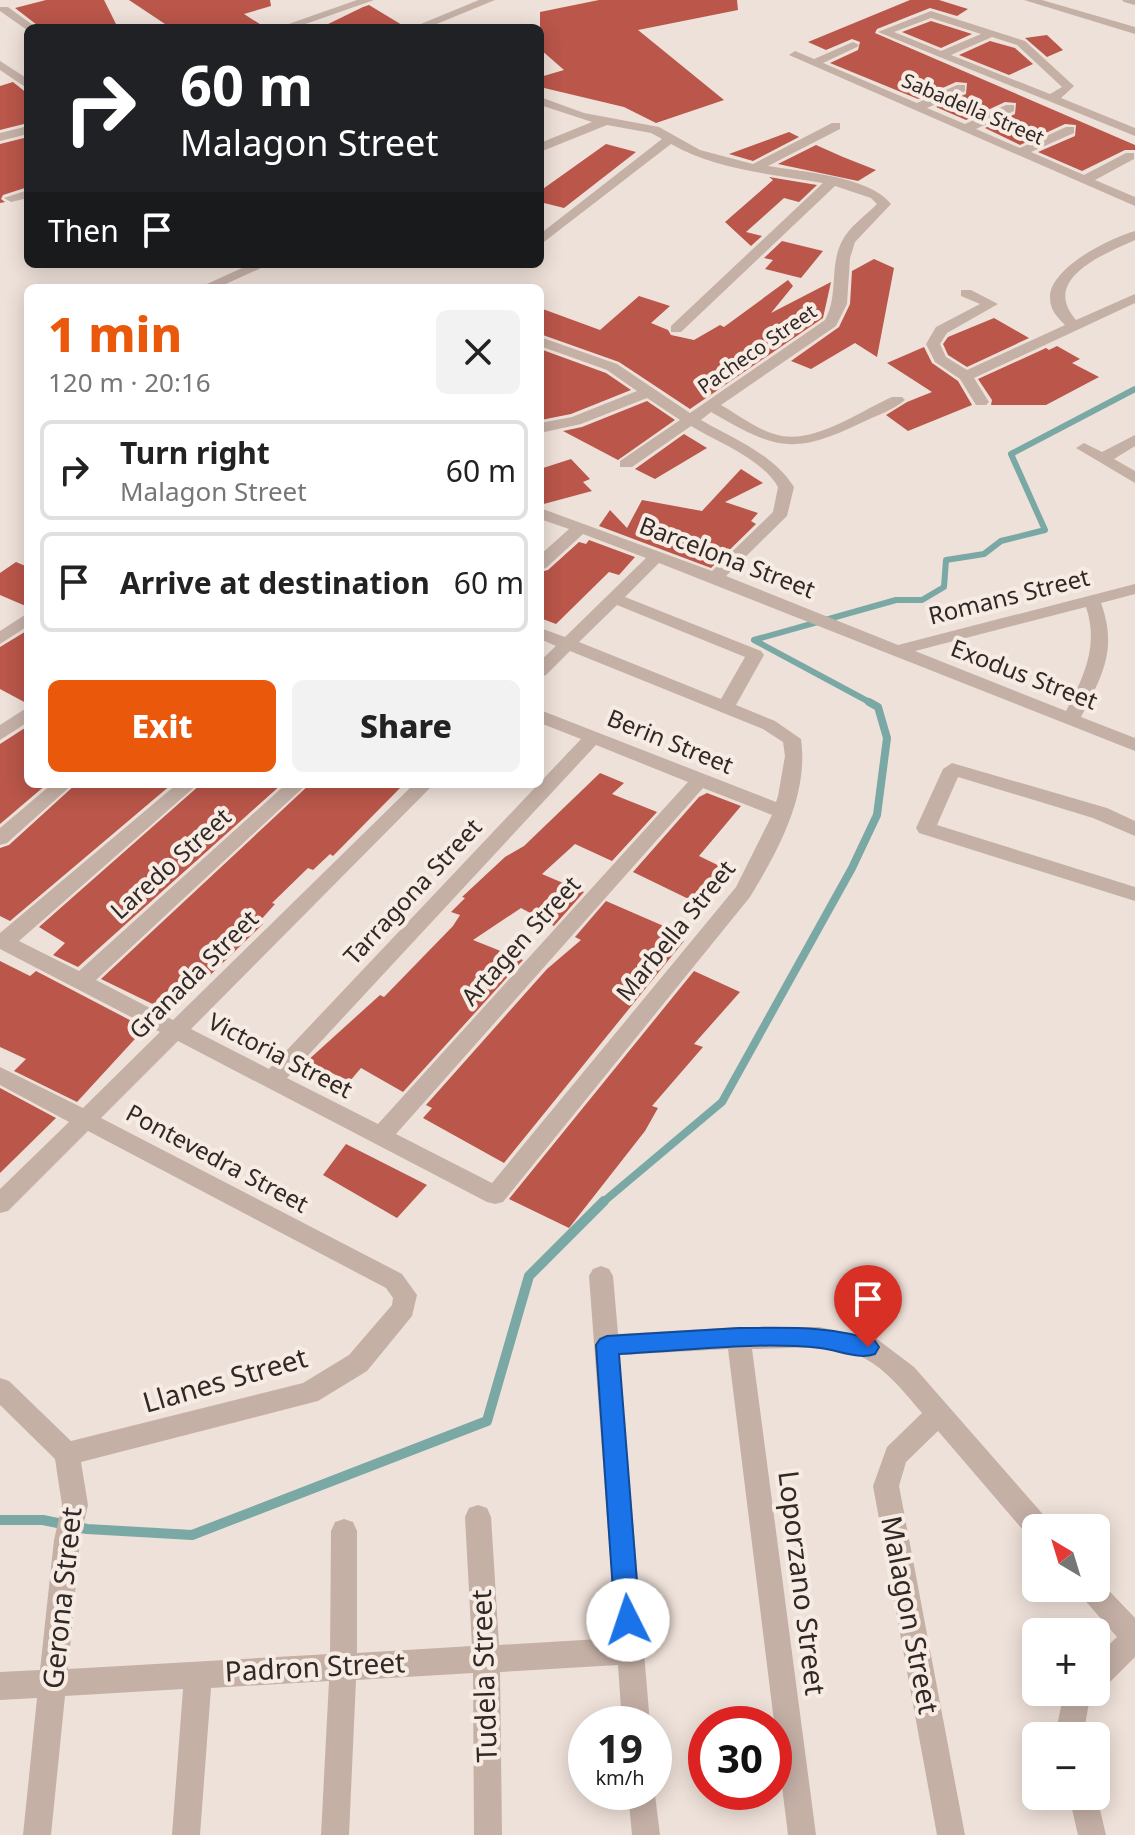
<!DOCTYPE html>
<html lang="en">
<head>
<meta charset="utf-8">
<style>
	body { margin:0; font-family:"Noto Sans",sans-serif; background:#f2f2f2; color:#222; height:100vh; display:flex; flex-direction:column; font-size:30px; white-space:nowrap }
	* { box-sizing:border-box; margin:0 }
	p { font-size:26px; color:#767676 }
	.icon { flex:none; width:44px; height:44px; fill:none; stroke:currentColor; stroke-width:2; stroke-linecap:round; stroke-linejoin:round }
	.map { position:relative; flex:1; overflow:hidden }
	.side { position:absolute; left:24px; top:284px; width:520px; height:504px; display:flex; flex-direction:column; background:#fff; border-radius:12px; box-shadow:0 4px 20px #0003 }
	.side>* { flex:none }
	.guide { position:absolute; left:24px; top:24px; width:520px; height:244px; border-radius:12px; box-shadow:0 4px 20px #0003; background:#202124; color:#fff; overflow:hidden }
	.needle { width:52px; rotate:322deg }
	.controls { position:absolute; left:1022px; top:1514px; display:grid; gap:16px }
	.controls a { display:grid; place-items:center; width:88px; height:88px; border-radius:12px; background:#fff; box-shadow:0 4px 20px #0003; font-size:40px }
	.speed { position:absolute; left:568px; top:1706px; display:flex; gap:16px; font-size:40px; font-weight:700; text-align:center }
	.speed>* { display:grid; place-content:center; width:104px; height:104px; border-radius:50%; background:#fff; box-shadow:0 4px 20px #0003; line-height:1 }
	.speed small { font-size:20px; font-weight:400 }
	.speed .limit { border:12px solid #d22; background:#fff; color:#111 }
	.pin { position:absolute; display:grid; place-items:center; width:68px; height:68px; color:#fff; margin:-82px -34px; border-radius:50% 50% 50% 0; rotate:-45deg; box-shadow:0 0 8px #0007 }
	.pin .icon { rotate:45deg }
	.me { position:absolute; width:88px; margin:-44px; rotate:356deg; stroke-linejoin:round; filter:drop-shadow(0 0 6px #0008) }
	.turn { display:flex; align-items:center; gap:28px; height:168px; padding:0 24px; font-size:36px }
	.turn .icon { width:104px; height:104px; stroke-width:2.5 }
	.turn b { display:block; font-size:56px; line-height:68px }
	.then { display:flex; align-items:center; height:76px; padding:0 24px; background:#0003; gap:16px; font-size:30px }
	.round { display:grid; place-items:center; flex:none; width:84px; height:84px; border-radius:12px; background:#f2f2f2 }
	.head { display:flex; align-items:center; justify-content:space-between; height:136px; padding:0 24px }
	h1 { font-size:48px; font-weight:800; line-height:60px; color:#ea580c }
	.button { display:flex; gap:16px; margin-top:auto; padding:16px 24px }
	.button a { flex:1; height:92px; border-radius:12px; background:#ea580c; color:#fff; font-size:32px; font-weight:800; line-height:92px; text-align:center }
	.button a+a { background:#f2f2f2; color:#222 }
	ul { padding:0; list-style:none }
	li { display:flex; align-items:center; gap:24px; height:100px; margin:0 16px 12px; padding:0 8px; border:4px solid #e0e0e0; border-radius:12px }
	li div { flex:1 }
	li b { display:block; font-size:30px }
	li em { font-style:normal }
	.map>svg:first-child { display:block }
</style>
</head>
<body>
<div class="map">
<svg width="1135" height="1835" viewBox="0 0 1135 1835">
	<rect width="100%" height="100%" fill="#eee1d9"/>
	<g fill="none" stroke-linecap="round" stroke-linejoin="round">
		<path stroke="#7aa8a4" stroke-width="6" d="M873 704 754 640 896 600H922L944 587 946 560 984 554 1001 541 1045 530 1011 454 1135 389"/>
		<path stroke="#7aa8a4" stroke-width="8" d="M602 1203 722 1102 852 868 877 815 887 738 878 707 869 702"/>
		<path stroke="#7aa8a4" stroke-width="10" d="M0 1520H43L87 1529 192 1535 487 1421 529 1276 604 1201"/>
	</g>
	<g fill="#ba564a">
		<path d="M46 0H104L118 28H41L15 8Z"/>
		<path d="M129 0H270L271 6 244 14 266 28H171Z"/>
		<path d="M599 0H737L738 10 638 30 724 100 656 123 624 107 540 87V77L564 70 540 49V12Z"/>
		<path d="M910 0H939L968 9 957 16 930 8 877 29 875 33 1135 145V150H1125L1082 171 1038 152 1075 136 1076 125 1065 124 1020 145 985 128 1015 114 1016 103 1005 102 966 120 936 107 966 94 967 83 956 82 918 99 830 63 858 50 860 42 852 39 826 50 808 42Z"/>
		<path d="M369 5 407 28H320L363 7Z"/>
		<path d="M931 21 972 34 941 48 902 32Z"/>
		<path d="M1047 35 1063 50 1047 57 1025 38Z"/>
		<path d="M990 41 1015 48 1033 64 1009 75 959 55Z"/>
		<path d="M13 82 28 94V123L0 130V86Z"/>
		<path d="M789 132 799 137 753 161 729 154Z"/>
		<path d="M28 137V187L3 195 1 199 5 202 0 203V144Z"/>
		<path d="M606 144 636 152 564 208 540 202V191Z"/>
		<path d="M816 145 843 157 876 170 858 181 778 164Z"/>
		<path d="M769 177 817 185 799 202 784 198 746 232 762 236 751 246 725 222 773 180Z"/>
		<path d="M782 241 823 251 801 278 765 269 773 260 764 258Z"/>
		<path d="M874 259 894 268 877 357 855 343 811 369 791 361 839 327 850 304 852 271Z"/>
		<path d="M788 280 793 286 771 313 831 282 823 318 690 409 619 362 540 334V308L600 330 639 296 670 306 651 323 668 330 671 335 694 340 720 325 724 327Z"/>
		<path d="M994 318 1029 338 967 367 948 355 943 344 948 337Z"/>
		<path d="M1057 346 1080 359 1072 363 1099 377 1046 405H991L992 400 978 379 1046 348 1049 350Z"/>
		<path d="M924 347 932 363 958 381 972 405 908 431 886 415 907 402 932 392 887 363Z"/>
		<path d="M540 349 606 373 631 390 571 414 541 420Z"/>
		<path d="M647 401 675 420 618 460 563 431 582 427Z"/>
		<path d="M684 434 707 448 655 479 635 469Z"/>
		<path d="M571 459 590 479 583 482 592 491 540 505V469Z"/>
		<path d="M741 469 763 483 725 502 758 513 751 521 756 524 711 568 599 526 610 510 627 528 642 500 702 511Z"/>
		<path d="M589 540 635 557 619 575 609 572 556 624 540 618V572L548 570 579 542 586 544Z"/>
		<path d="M16 562 28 567V607L0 595V573Z"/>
		<path d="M28 630V704L0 689V647Z"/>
		<path d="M28 726V784H47L0 824V744Z"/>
		<path d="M600 773 624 783 612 794 657 812 612 861 575 844 542 874 584 892 554 926 521 908 473 940 523 960 403 1092 361 1068 350 1081 306 1062 380 995 384 997 453 926 460 915 451 912 465 898 462 897 505 857 524 846Z"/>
		<path d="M76 784H172L10 921 0 916V848L9 845Z"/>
		<path d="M201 784H282L78 967 53 955 65 943 39 927Z"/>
		<path d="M310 784H404L333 856 330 854 313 870 308 868 272 903 275 904 259 922 263 924 171 1013 101 979Z"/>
		<path d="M707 793 741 806 699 856 734 873 703 906 633 872 699 797Z"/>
		<path d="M606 901 682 934 678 938 684 941 504 1163 423 1118 432 1108 426 1105 547 969 581 940 575 937Z"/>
		<path d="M0 961 30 976 36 971 145 1028 77 1102 14 1071 26 1059 0 1047Z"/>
		<path d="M694 971 740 992 694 1044 703 1047 652 1106 658 1108 645 1131 569 1228 509 1199Z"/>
		<path d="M0 1088 56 1118 0 1173Z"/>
		<path d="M346 1144 427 1185 397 1218 323 1175Z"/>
	</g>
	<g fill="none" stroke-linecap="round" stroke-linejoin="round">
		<g fill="#c5b0a6" fill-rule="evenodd">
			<path d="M357 0H374L294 28 280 27Z"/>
			<path d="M479 0H495L427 28H411Z"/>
			<path d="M1024 0H1042L1135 27V34Z"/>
			<path d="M1122 0H1135V5L1124 2Z"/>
			<path d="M0 7H8L37 28 27 30 0 11Z"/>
			<path d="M931 11 1025 41 1074 86 1061 98 1135 128V136L878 32ZM931 18 981 34 941 51 894 32ZM992 37 1017 45 1062 87 1050 94 951 55Z"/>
			<path d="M853 42 859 45 857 47 823 63 917 103 957 85H965V91L927 108 965 124 1006 105H1014V111L976 129 1020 148 1066 127H1074V133L1031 152 1084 175 1126 153H1134V159L1095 180 1135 197V206L789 55 795 51 814 59Z"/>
			<path d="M0 61 28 79V89L0 70Z"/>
			<path d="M540 97 584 113 659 127 700 150 753 164 832 123H840V129L768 166C802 172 869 176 891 204L855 242 850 258 847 304 836 326 721 405C740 416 760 432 782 436 818 442 860 411 892 397H902L905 400C894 410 875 416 861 423 792 456 775 449 711 412L701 420C734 439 773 454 794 487L787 516 726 576 898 645 1135 584V594L1101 603C1118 650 1102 676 1081 717L1135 738V751L659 563 625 597 761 651 764 655 736 705 775 721 801 739C809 795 778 851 750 897L503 1202 495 1204 487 1202 178 1041 101 1118 402 1274 417 1295 412 1316 367 1371 318 1401 81 1462 88 1505 80 1540 68 1669 330 1654 331 1531 335 1522 344 1519 353 1522 357 1531V1653L472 1646 465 1517 469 1508 478 1505 487 1508 491 1517 499 1645 616 1638 589 1276 593 1269 601 1266 609 1269 613 1276 618 1334 739 1327H819L877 1339 914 1367 1047 1519 1051 1528H1036V1539L1029 1537 938 1431 906 1462 899 1486 965 1835H937L873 1486 887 1447 922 1413C905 1393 887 1370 864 1358 836 1343 783 1349 752 1349L816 1835H788L728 1349 619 1355 650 1724H622L618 1665 500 1672 502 1835H474L473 1673 356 1680 349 1835H321L329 1681 211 1688 200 1835H172L183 1689 65 1696 51 1835H23L37 1698 0 1700V1672L40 1670 54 1540 62 1505 55 1459 0 1405V1378L9 1381 71 1441 303 1383 349 1355 392 1305 393 1298 386 1288 88 1131 8 1211 0 1213V1189L69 1122 0 1085V1067L83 1108 160 1032 0 949V933L177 784H198L19 941 79 971 286 784H307L96 980 173 1020 414 784H434L191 1029 269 1069 581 739 540 723V710L776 802 778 796 785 756 783 742 763 729 570 651 546 675 540 677V661L556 646 540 639V628L565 637 646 558 583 534 546 568 540 569V555L569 529 540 519V508L712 571 773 512 778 487C761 458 719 443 691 426L632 467H620V461L680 420 647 398 581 424 540 433V423L572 417 637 391 607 370 540 346V337L617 364 690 413 825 320C839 295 829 266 842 241 850 226 865 216 877 204L871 198 835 186 681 332H671V326L823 183C771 174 717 170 671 144L540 245V234L662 139 651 133 607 125 540 152V143L592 122 540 105ZM617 605 745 657 721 699 579 642ZM1086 607C1099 646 1084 676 1066 711L915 651ZM596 745 688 782 378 1124 287 1078ZM703 788 772 815 736 887 492 1183 396 1134Z"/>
			<path d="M28 126V134L0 141V133Z"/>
			<path d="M28 190V198L11 202 4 198Z"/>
			<path d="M1135 231V240C1104 254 1040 279 1076 320L1135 294V303L974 378 989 402 986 405H976L960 379 935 362 926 344 936 327 980 304 961 296V290H971L998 304 947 333 940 344 946 357 967 370 1065 325C1057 317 1050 310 1050 298 1049 268 1110 238 1135 231Z"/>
			<path d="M251 264H270L217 288H198Z"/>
			<path d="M1135 435V446L1114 459 1135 471V483L1076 448 1084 443 1102 452Z"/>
			<path d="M28 613V626L0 644V631Z"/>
			<path d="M28 707V722L0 740V725Z"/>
			<path d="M952 763 1107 808 1135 821V836L1093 818 958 777 937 825 1135 887V901L919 833 916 828 943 769Z"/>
			<path d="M52 784H73L7 843 0 845V828Z"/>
			<path d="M1096 1577 1135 1618V1657L1106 1686 1096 1690V1657L1117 1637 1082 1597 1078 1588H1096Z"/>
			<path d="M1064 1692H1094L1089 1703 1083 1736H1055Z"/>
			<path d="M654 1787 660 1835H632L628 1792H654Z"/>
			<path d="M1096 1793 1106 1835H1078L1069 1796H1096Z"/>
		</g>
	</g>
	<path fill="#1a73e8" stroke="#114b97" stroke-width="2" d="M739 1328C785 1328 832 1325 875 1341L879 1347 875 1354C859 1360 838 1350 820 1348 756 1341 684 1351 619 1354L640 1620 636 1629 628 1632 619 1629 615 1620 596 1345 600 1339 607 1336Z"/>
	<g text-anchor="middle" stroke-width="8" stroke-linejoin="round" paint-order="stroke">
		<g font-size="20" fill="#322826" stroke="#f7ece4">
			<text transform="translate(973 109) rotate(23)" y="7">Sabadella Street</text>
			<text transform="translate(757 349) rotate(-35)" y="7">Pacheco Street</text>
		</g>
		<g font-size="24" fill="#322826" stroke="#f7ece4">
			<text transform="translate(727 558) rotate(21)" y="8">Barcelona Street</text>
			<text transform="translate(1009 597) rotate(-14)" y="8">Romans Street</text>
			<text transform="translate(1024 675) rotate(21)" y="8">Exodus Street</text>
			<text transform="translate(670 742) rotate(22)" y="8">Berin Street</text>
			<text transform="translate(171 864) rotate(-42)" y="8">Laredo Street</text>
			<text transform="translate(413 892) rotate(-47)" y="8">Tarragona Street</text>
			<text transform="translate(676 931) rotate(-51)" y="8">Marbella Street</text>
			<text transform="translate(521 941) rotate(-48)" y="8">Artagen Street</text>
			<text transform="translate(194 975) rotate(-45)" y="8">Granada Street</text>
			<text transform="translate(280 1056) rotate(27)" y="8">Victoria Street</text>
			<text transform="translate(217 1159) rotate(28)" y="8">Pontevedra Street</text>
		</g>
		<g font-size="28" fill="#322826" stroke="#f7ece4">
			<text transform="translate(225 1380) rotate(-16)" y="10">Llanes Street</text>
			<text transform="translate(802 1583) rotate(83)" y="10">Loporzano Street</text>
			<text transform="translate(62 1598) rotate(-84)" y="10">Gerona Street</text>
			<text transform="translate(910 1615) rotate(79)" y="10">Malagon Street</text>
			<text transform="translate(315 1667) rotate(-3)" y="10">Padron Street</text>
			<text transform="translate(484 1676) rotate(-92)" y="10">Tudela Street</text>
		</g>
	</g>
</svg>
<div class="controls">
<a><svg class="needle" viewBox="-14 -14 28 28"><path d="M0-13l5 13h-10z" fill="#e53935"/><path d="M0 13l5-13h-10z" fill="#767676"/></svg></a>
<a>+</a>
<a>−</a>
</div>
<div class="speed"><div>19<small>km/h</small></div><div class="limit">30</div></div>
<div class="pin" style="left:868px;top:1347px;background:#d93025"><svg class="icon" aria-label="arrive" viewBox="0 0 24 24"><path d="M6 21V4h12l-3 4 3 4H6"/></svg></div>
<svg class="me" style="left:628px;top:1620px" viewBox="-20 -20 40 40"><circle r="19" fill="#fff"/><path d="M0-13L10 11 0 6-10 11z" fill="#1a73e8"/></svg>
<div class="guide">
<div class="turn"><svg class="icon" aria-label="right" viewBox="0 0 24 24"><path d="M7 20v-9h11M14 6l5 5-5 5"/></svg><div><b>60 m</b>Malagon Street</div></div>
<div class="then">Then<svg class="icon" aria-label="arrive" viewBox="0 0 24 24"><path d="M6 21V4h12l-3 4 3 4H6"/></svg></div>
</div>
<section class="side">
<div class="head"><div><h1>1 min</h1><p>120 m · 20:16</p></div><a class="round"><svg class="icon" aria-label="close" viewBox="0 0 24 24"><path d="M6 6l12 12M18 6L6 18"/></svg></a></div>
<ul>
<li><svg class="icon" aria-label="right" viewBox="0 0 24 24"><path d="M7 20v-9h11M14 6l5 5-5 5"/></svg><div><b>Turn right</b><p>Malagon Street</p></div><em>60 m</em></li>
<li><svg class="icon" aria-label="arrive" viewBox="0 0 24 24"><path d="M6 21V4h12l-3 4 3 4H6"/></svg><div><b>Arrive at destination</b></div><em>60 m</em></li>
</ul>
<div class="button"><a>Exit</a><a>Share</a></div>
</section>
</div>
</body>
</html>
